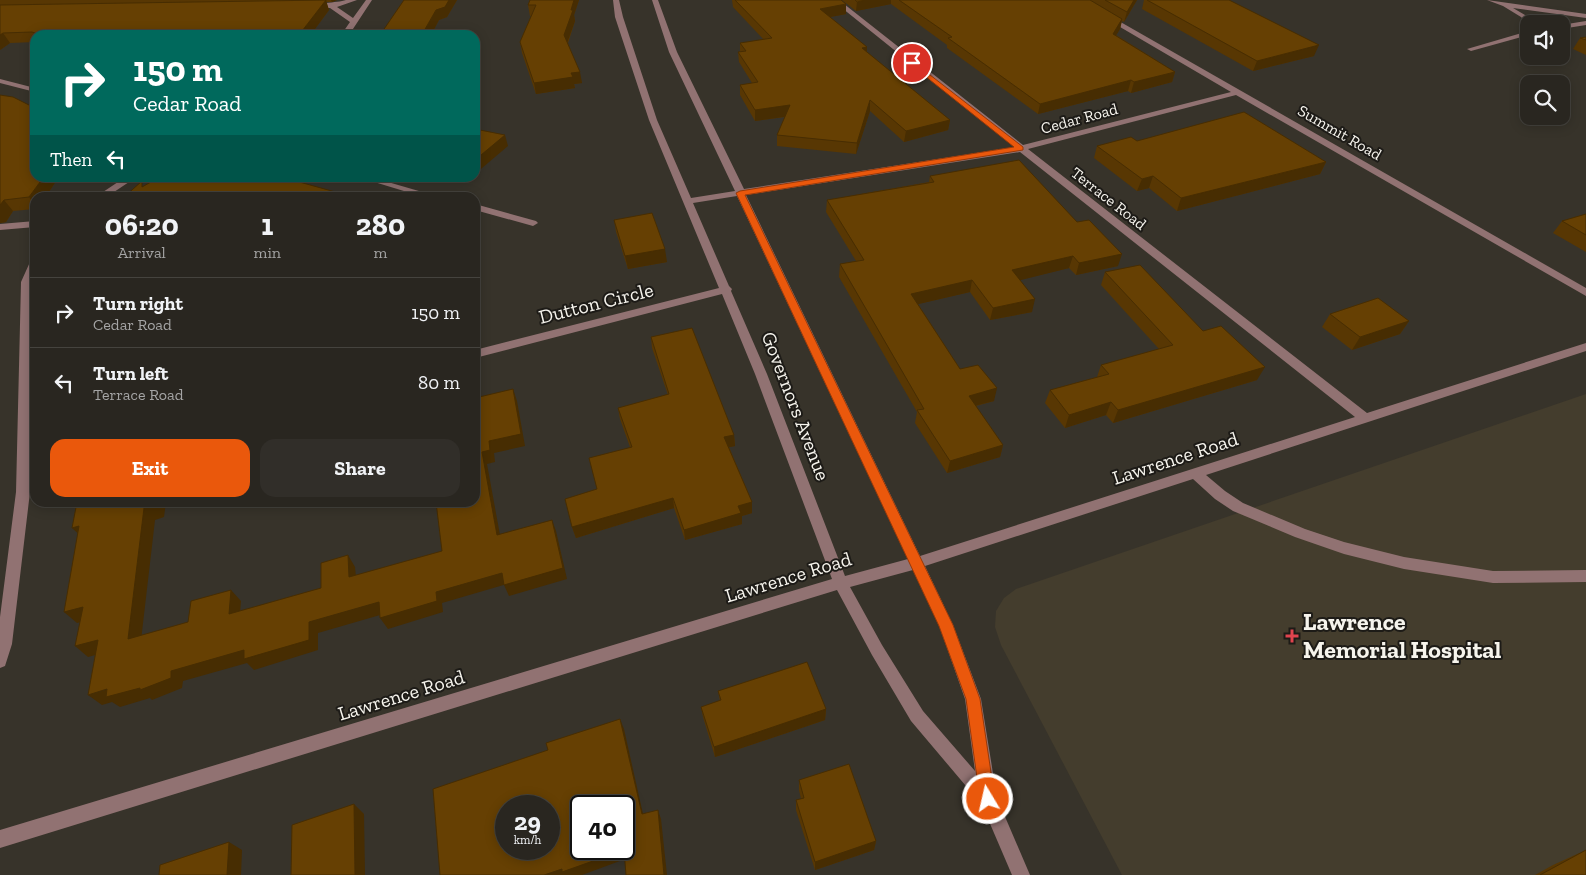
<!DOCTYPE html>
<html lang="en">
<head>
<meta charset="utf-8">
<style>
	body { margin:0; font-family:"Zilla Slab",serif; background:#312e29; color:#f1f3f6; height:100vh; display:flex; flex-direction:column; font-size:19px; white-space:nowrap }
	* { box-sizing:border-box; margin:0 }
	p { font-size:16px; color:#a5a5a5 }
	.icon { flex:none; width:28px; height:28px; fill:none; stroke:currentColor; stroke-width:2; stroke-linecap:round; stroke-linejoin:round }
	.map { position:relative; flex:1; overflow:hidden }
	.sheet { position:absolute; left:30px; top:192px; width:450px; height:315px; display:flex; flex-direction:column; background:#292620; border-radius:15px; box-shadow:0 2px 12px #0003,0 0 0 1px #45433e }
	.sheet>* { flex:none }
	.top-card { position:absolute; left:30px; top:30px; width:450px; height:152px; border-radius:15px; box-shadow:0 2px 12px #0003,0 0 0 1px #45433e; background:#00695c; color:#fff; overflow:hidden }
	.tools { position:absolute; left:1520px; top:15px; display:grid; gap:10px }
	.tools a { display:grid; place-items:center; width:50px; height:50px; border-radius:10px; background:#292620; box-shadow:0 2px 12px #0003,0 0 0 1px #45433e; font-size:25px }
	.speed { position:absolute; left:495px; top:795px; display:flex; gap:10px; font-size:25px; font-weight:700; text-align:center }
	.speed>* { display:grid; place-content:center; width:65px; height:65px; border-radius:50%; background:#292620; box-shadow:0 2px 12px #0003,0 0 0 1px #45433e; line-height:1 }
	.speed small { font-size:12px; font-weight:400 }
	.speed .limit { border:2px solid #111; border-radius:8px; background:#fff; color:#111 }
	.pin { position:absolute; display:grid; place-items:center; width:42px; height:42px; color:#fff; margin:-21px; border:2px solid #fff; border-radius:50%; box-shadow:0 1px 5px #0007 }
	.me { position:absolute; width:55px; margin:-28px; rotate:351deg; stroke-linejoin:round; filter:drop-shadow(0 0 4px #0008) }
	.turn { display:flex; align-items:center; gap:18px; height:105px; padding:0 20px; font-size:22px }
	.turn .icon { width:65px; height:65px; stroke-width:2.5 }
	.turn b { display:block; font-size:35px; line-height:42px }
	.then { display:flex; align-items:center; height:48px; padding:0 20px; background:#0003; gap:10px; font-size:19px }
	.eta { display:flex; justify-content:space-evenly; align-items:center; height:85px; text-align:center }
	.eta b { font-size:30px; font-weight:700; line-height:35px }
	.primary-button { display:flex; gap:10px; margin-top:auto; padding:10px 20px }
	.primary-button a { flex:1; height:58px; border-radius:15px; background:#ea580c; color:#fff; font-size:20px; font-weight:700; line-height:58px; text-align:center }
	.primary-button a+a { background:#312e29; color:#f1f3f6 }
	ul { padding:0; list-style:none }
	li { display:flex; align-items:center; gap:15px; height:70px; padding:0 20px; border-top:1px solid #45433e }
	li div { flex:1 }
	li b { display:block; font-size:19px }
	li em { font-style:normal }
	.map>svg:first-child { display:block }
</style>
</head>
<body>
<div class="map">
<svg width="1586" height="875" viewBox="0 0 1586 875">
	<rect width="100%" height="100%" fill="#37332a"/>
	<path fill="#443d2d" d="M1586 394V875H1122L1001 645 995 627 996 611 1004 598 1016 589Z"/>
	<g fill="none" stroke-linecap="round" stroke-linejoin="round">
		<g fill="#917272" fill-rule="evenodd">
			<path d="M346 0H357L337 7 353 18 366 0H372L349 35H341L350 22 330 8H312L309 6C314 3 337 3 346 0Z"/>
			<path d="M613 0H619L623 17 657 120 691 198 735 191 669 52 652 0H658L677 52 744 189 1015 147 832 0H839L1023 145 1231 92 1074 0H1082L1586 288V296L1236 95 1028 149 1367 413 1586 343V351L1206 475 1225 491 1243 503 1305 529 1344 542 1404 557 1493 571 1586 570V582L1493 583 1404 569 1344 554 1295 537 1233 511 1215 499 1193 479 925 566 953 625 981 699 997 798 1030 875H1012L982 805 911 721 872 655 837 590 0 848V830L832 579 755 374 722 294 475 358V350L719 288 649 120 615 17ZM1020 152 1355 417 920 556 746 195ZM737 196 908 559 845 576 767 374 731 291 732 289 729 286 693 203ZM913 570 939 625 965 699 975 771 923 711 882 645 850 587Z"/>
			<path d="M1487 0 1586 14V18L1513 8 1525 15 1534 24H1529V26L1521 17 1503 6Z"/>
			<path d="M1586 21V25L1561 29V25Z"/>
			<path d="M1529 31V35L1471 51 1467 49Z"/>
			<path d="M0 79 35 88V92L0 83Z"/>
			<path d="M124 178H135L105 198H94Z"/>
			<path d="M361 178H374L443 198H427Z"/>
			<path d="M475 204 536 221 538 223 533 226 475 210Z"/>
			<path d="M35 221V227L0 230V224Z"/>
			<path d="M35 259V274L31 282 30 492 12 644 5 666 0 668V617L16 492 21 282 30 262Z"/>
		</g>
	</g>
	<g fill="#583703">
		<path d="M0 0H337L332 2H326L329 10 312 33 313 35H35V42L10 43 0 50Z"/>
		<path d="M404 0H457L447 17 439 20 431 35H380Z"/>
		<path d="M530 0H579L574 15 575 21 568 43 582 83 574 84 575 88 536 94 522 53 520 42 531 16H530L528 5Z"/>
		<path d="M732 0H841L846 14 830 17 867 47V52L950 120 948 130 904 142 870 111 856 154 777 146V135L785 117 755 121 740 95V85L752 83 739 62 738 52H740V43L764 40 733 7Z"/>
		<path d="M842 0H1137L1124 22 1122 21 1120 29 1116 35 1175 72 1172 82 1131 93 1128 91 1038 114 947 48V45L891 4 856 11Z"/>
		<path d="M1144 0H1229L1314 56 1253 71 1142 9Z"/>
		<path d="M1586 37V55L1573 49 1580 38Z"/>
		<path d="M0 95 58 178 45 198H35V209L13 211 6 222 0 223Z"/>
		<path d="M1137 141 1326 162 1320 174 1177 211 1149 188 1137 191 1094 158 1097 146Z"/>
		<path d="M930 176 1118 266 1076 275 1069 268 1019 280 1032 312 990 320 970 292 918 304 960 369 994 401 976 406 1003 445 1000 457 947 473 915 423 917 412 839 277 840 264 856 261 826 212 827 200 929 182Z"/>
		<path d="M1586 214V252L1553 233 1562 221Z"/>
		<path d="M614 220 667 262 628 269 616 232Z"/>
		<path d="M1105 272 1203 331 1257 380 1113 423 1106 415 1065 428 1045 403 1050 390 1097 377 1101 365 1159 349 1101 285Z"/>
		<path d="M1330 314 1409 321 1400 334 1352 350 1322 327Z"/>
		<path d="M651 337 734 435 735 446 729 447 752 502V513L742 516V524L685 540 674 508 576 538 572 527 597 489 630 447 620 419 618 408 668 395 652 348Z"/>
		<path d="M718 691 826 709 825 720 715 757 703 717 701 707 720 701Z"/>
		<path d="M799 780 876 841 874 850 815 870 796 810V800L801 799 799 790Z"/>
		<path d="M1586 850V875H1535L1553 865Z"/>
	</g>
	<g fill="#472d02">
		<path d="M326 0 329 10 312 33 313 35H303L302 31Z"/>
		<path d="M331 0H337L332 2Z"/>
		<path d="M449 0H457L447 17 439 20 431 35H426L424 31 436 10Z"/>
		<path d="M574 0H579L574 15 575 21 566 46 564 35Z"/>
		<path d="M865 0H891V4L856 11 857 2Z"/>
		<path d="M1134 0H1137L1124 22 1127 12Z"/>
		<path d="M846 4V14L820 19V9Z"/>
		<path d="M1122 19 1120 29 1111 44 1113 34Z"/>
		<path d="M3 33 10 43 0 50V35Z"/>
		<path d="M1319 45 1314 56 1253 71 1257 61Z"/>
		<path d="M867 47V57L862 48Z"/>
		<path d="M580 72 582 83 574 84 575 88 536 94 534 83 571 73Z"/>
		<path d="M1175 72 1172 82 1131 93 1134 82Z"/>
		<path d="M1131 80 1128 91 1038 114 1040 104Z"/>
		<path d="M870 100V111L856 154 857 143Z"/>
		<path d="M790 105V116L755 121V110Z"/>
		<path d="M950 120 948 130 904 142 906 131Z"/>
		<path d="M505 135 508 146 475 174V160Z"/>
		<path d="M1326 162 1320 174 1177 211 1181 198Z"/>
		<path d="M1153 176 1149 188 1137 191 1142 179Z"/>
		<path d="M43 178H63H58L45 198H35V205L29 197Z"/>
		<path d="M4 200 13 211 6 222 0 223V205Z"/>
		<path d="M665 249 667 262 628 269 625 256Z"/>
		<path d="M1122 254 1118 266 1076 275 1079 263Z"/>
		<path d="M1073 256 1069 268 1009 283 1012 270Z"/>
		<path d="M972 280 970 292 910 306 911 294Z"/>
		<path d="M1035 299 1032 312 990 320 993 308Z"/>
		<path d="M1409 321 1400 334 1352 350 1360 337Z"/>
		<path d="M1265 367 1257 380 1113 423 1118 410Z"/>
		<path d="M997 388 994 401 966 408 969 396Z"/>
		<path d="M513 389 517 401 525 446 494 453 495 462 487 464 502 546 497 535 482 452 489 441Z"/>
		<path d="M1111 402 1106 415 1065 428 1069 415Z"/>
		<path d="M734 435 735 446 725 448 724 437Z"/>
		<path d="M1003 445 1000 457 947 473 950 461Z"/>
		<path d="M673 498 674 508 576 538 572 527Z"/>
		<path d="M154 502H166L164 517 155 520 140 649 128 639 144 508Z"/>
		<path d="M752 502V513L742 516V524L685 540 684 530 738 506Z"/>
		<path d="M552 520 556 531 567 579 509 596 504 585Z"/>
		<path d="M79 526 84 539 72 528Z"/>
		<path d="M348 555 355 567 357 588 349 577Z"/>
		<path d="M502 573 507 584 442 603 443 612 388 629 380 618 436 592Z"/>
		<path d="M231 590 241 601 239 625 229 614Z"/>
		<path d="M379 602 387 613 318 633V650L254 670 247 663 183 681 182 688 152 700 150 698 120 707 112 702 102 705 88 695 171 671 309 622Z"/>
		<path d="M83 607 96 618 77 623 64 612Z"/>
		<path d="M98 640 110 651 88 657 75 646Z"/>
		<path d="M826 709 825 720 715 757 714 747Z"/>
		<path d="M620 719 624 729 645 823 642 814Z"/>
		<path d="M354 804 364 814 365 875H355Z"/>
		<path d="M658 810 661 819 667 875H664Z"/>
		<path d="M876 841 874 850 815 870V862Z"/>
		<path d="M229 842 242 850 241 875H227Z"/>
		<path d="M624 850 628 858 582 875H544L562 869Z"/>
	</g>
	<g fill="#664003" stroke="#472d02" fill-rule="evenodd">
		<path d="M326 0 302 31 311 30 307 35H40L32 32 3 33 0 35V5Z"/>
		<path d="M404 0H449L445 7 436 10 424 31H417L422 35H380Z"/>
		<path d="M530 0H574L571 10H573L564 35 580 72 571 73 573 77 534 83 520 42 536 5H528Z"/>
		<path d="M735 0H841L846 4 820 9 867 47 862 48 950 120 906 131 870 100 857 143 777 135 790 105 755 110 740 85 758 82 738 52 746 51 740 43 772 38Z"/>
		<path d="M855 0H865L857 2Z"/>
		<path d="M899 0H1090L1122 19 1113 34 1175 72 1134 82 1131 80 1040 104 948 38 952 37Z"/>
		<path d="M1105 0H1134L1127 12Z"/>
		<path d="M1147 0H1229L1319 45 1257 61Z"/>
		<path d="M1586 37V40L1580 38Z"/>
		<path d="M0 95 13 97 35 108V178H43L29 197 4 200 0 205Z"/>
		<path d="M1244 112 1326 162 1181 198 1153 176 1142 179 1097 146 1131 137 1137 141Z"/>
		<path d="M475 129 505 135 475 160Z"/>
		<path d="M1019 160 1077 222 1089 220 1122 254 1079 263 1073 256 1012 270 1035 299 993 308 972 280 911 294 960 369 978 365 997 388 969 396 1003 445 950 461 917 410 924 409 840 264 864 260 827 200 934 182 930 176Z"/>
		<path d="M158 178H285L357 198H123L142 181V187Z"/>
		<path d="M652 213 665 249 625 256 614 220Z"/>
		<path d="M1586 214V235L1562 221Z"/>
		<path d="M1140 265 1203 331 1221 326 1265 367 1118 410 1111 402 1069 415 1050 390 1109 374 1101 365 1173 345 1105 272Z"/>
		<path d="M1378 298 1409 321 1360 337 1330 314Z"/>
		<path d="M692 328 734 435 724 437 752 502 738 506 741 513 684 530 673 498 572 527 565 499 597 489 589 458 632 447 618 408 669 394 651 337Z"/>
		<path d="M513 389 521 434 489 441 490 450 482 452 497 535 552 520 563 568 504 585 502 573 436 592 437 601 380 618 379 602 309 622V640L244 659V650L171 671V678L140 690V688L106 697 107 689 88 695 98 640 75 646 83 607 64 612 79 526 72 528 77 502H154V505L144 508 128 639 188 622 191 601 231 590 229 614 321 588V563L348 555 349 577 442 551 436 502H475V398Z"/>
		<path d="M807 662 826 709 714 747 701 707 721 700 718 691Z"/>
		<path d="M620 719 642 814 658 810 664 875H626L624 850 562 872V869L544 875H440L433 789 548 750 546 743ZM506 806H549V849H506ZM581 806H624V849H581Z"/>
		<path d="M849 764 876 841 815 862 796 800 804 798 799 780Z"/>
		<path d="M354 804 355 875H291L292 825Z"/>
		<path d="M229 842 227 875H159L160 865Z"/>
		<path d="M1586 850V875H1540Z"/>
	</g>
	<path fill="#ea580c" stroke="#983908" d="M912 61 1023 147V150L745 195 953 625 980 699 995 799 993 805 988 807 982 805 980 799 966 699 939 626 736 193 740 191 1014 147 910 64 909 63Z"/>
	<path fill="#e0444e" stroke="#1d1b17" stroke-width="2" d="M1289.5 628.5h5v5h5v5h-5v5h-5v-5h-5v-5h5z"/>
	<g text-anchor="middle" stroke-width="4" stroke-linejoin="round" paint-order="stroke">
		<g font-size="16" fill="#f6f4ed" stroke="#1d1b17">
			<text transform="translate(1079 118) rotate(-15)" y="6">Cedar Road</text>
			<text transform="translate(1340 132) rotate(30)" y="6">Summit Road</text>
			<text transform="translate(1109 198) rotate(38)" y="6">Terrace Road</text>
		</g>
		<g font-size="20" fill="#f6f4ed" stroke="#1d1b17">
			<text transform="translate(596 303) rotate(-14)" y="7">Dutton Circle</text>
			<text transform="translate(796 406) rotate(69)" y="7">Governors Avenue</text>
			<text transform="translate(1175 458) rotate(-18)" y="7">Lawrence Road</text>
			<text transform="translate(788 577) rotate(-17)" y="7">Lawrence Road</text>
			<text transform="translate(401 695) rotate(-17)" y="7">Lawrence Road</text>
		</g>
		<g font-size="24" font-weight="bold" fill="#f6f4ed" stroke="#1d1b17" text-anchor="start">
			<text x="1303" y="630">Lawrence<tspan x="1303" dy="28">Memorial Hospital</tspan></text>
		</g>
	</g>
</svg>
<div class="tools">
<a><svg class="icon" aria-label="sound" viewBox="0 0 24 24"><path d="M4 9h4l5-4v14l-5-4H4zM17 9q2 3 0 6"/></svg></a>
<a><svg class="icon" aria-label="search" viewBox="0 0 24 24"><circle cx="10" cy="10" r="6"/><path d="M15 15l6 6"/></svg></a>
</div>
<div class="speed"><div>29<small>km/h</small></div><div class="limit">40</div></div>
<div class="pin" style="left:912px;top:63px;background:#d93025"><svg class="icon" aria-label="arrive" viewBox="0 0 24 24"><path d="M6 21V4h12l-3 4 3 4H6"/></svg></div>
<svg class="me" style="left:988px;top:799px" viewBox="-20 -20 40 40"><circle r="17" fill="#ea580c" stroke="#fff" stroke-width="3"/><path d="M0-11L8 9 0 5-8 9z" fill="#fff"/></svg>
<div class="top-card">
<div class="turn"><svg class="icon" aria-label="right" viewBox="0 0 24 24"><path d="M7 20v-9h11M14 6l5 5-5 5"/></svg><div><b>150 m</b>Cedar Road</div></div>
<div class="then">Then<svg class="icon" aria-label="left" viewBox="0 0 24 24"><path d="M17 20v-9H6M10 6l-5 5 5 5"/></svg></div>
</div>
<section class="sheet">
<div class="eta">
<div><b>06:20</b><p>Arrival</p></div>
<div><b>1</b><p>min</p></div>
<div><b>280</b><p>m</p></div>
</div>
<ul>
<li><svg class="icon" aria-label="right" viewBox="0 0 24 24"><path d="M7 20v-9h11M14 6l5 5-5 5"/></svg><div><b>Turn right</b><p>Cedar Road</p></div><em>150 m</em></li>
<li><svg class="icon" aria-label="left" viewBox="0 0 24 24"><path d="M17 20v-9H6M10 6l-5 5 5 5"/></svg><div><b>Turn left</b><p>Terrace Road</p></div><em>80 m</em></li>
</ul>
<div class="primary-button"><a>Exit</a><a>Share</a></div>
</section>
</div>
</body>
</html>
